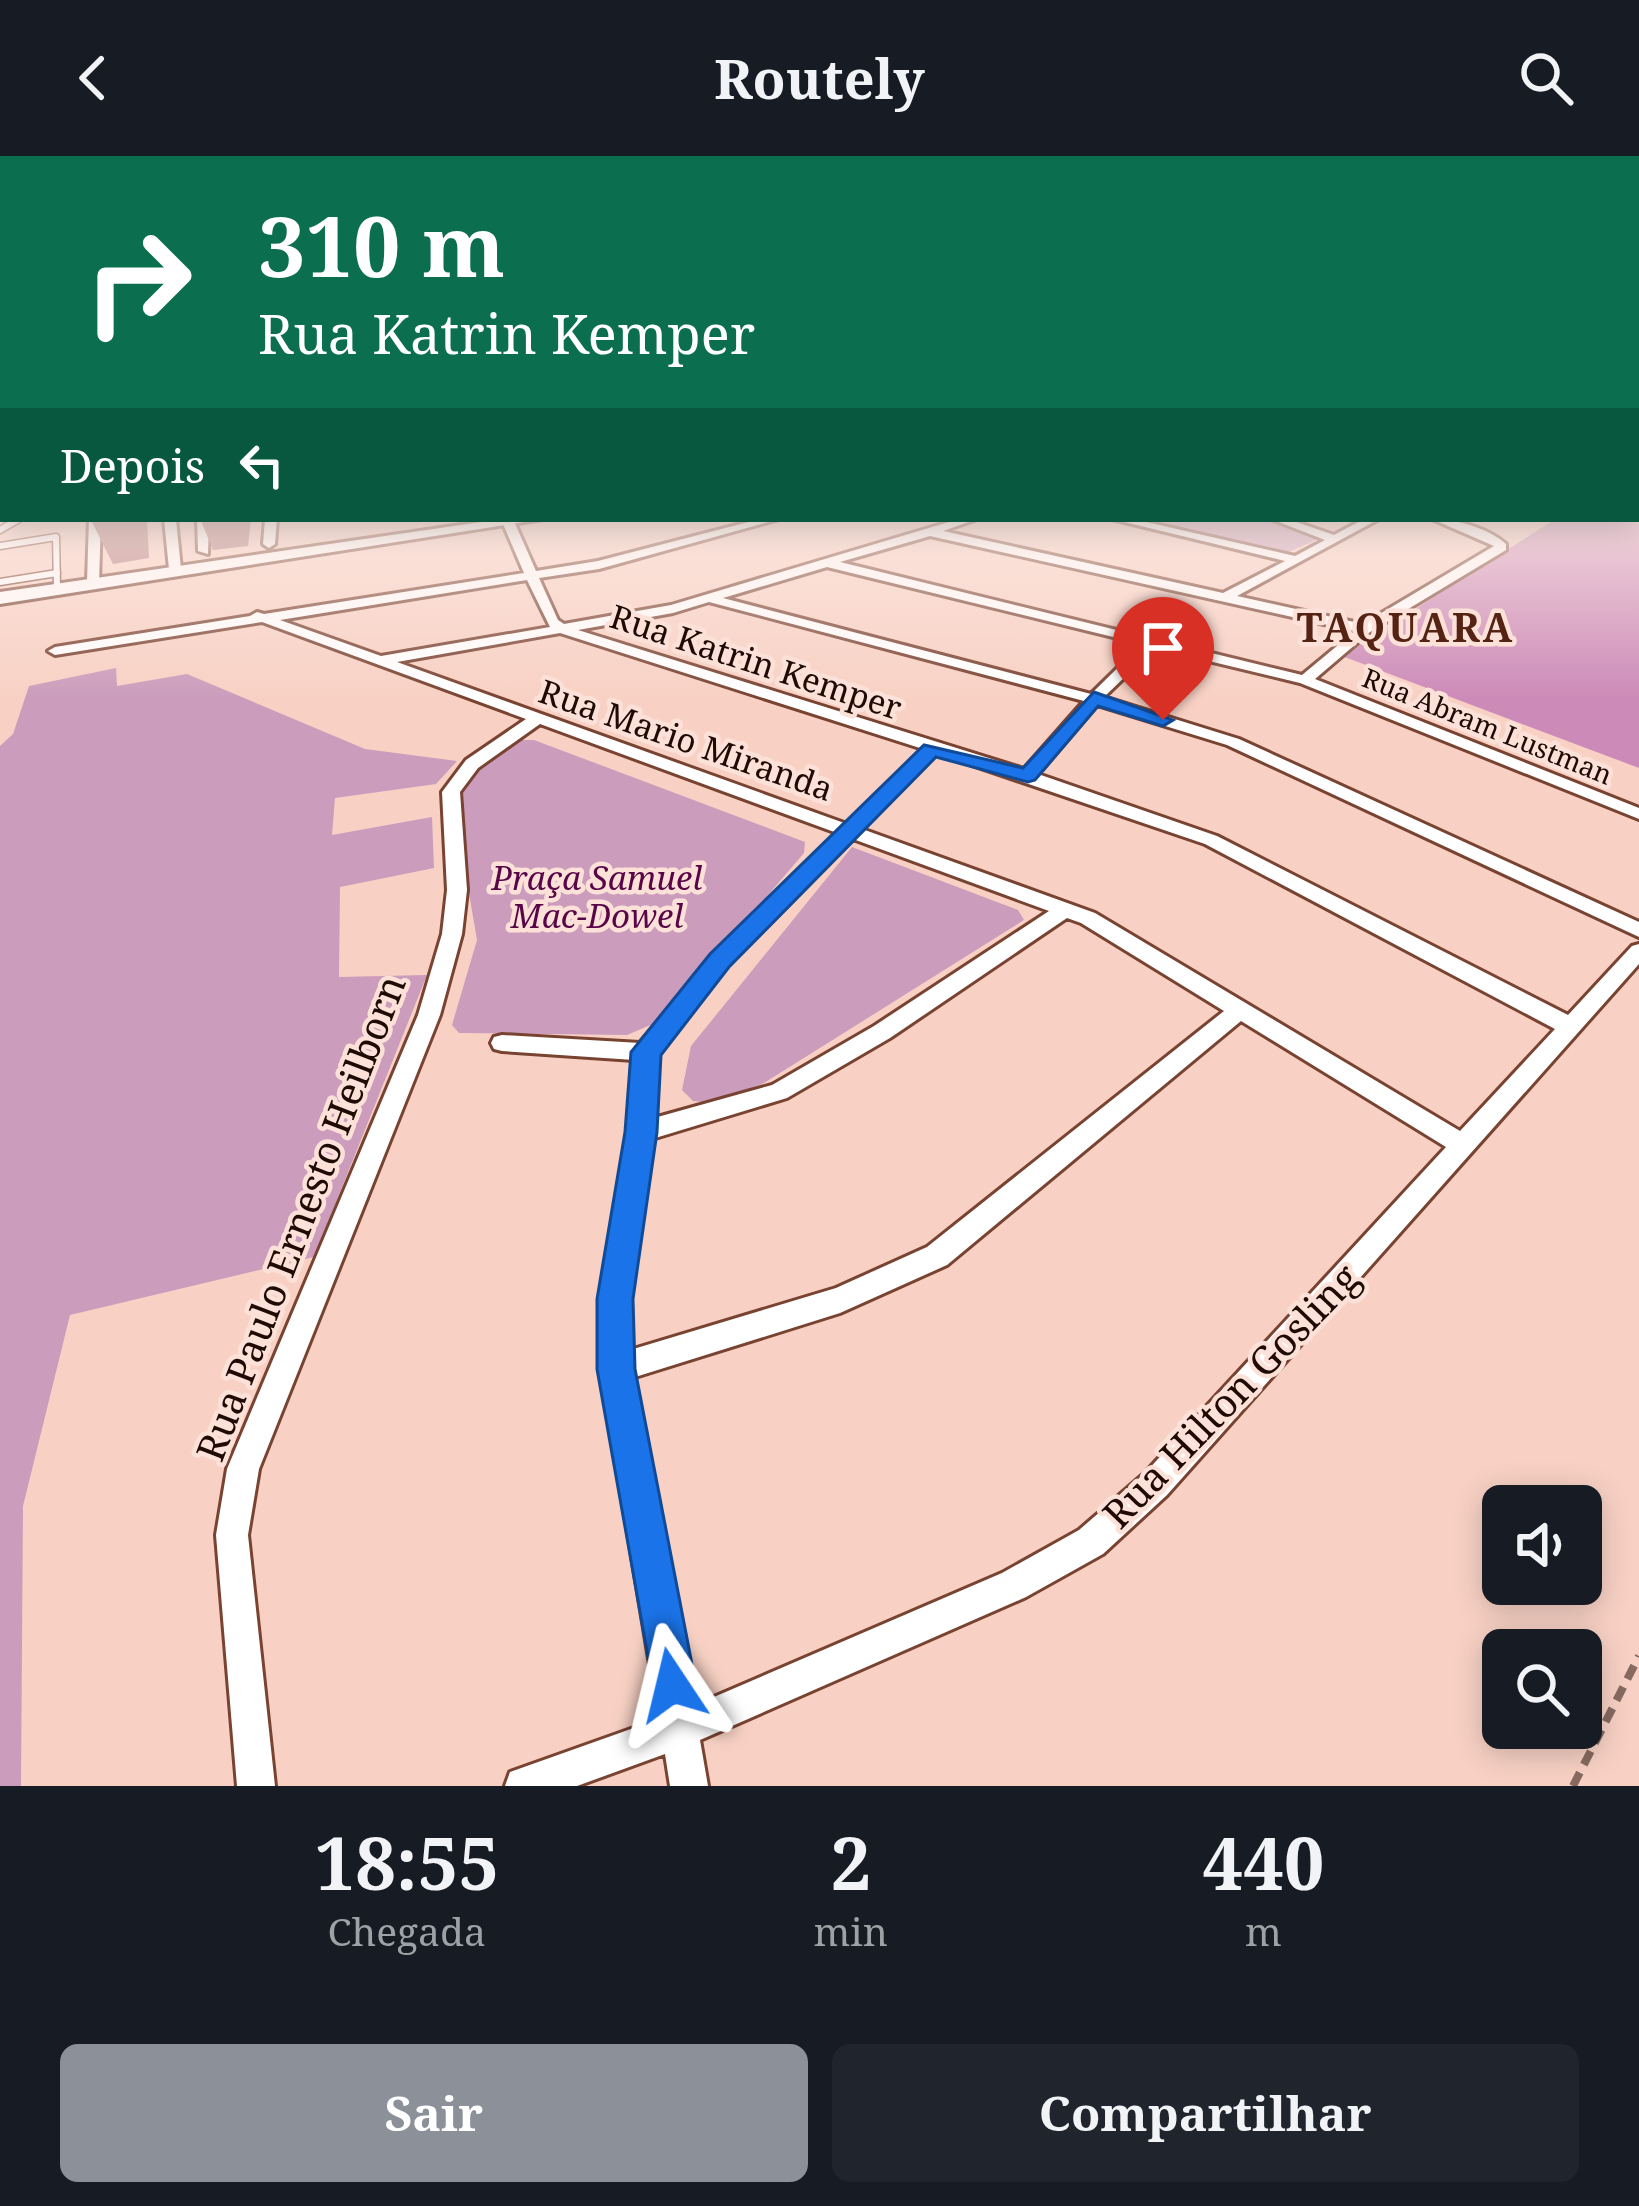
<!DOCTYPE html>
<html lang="pt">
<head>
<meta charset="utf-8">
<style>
	body { margin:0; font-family:"Noto Serif",serif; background:#20242c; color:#f1f3f6; height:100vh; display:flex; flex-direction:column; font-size:45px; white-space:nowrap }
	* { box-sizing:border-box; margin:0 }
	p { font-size:39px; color:#9ea1a6 }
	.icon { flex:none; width:66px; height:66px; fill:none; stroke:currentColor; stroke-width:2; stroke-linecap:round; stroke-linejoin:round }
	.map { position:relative; height:1630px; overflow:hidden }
	.panel { display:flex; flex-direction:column; background:#171b24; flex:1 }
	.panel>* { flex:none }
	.top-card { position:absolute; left:0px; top:0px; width:1641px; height:366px; box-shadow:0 6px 30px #0003; background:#0b6e4f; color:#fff; overflow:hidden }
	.fabs { position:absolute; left:1482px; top:1329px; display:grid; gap:24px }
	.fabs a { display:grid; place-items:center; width:120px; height:120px; border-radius:18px; background:#171b24; box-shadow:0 6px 30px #0003; font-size:60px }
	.pin { position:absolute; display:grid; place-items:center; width:102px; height:102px; color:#fff; margin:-123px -51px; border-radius:50% 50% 50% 0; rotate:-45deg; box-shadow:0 0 12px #0007 }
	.pin .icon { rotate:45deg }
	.me { position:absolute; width:132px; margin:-66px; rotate:350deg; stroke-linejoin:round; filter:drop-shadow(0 0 9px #0008) }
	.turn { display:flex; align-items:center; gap:42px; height:252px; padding:0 60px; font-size:54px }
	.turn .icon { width:156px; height:156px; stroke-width:2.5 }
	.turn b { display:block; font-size:84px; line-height:102px }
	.then { display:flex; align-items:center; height:114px; padding:0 60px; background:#0003; gap:24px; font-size:45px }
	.eta { display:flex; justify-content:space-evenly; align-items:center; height:204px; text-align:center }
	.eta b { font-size:72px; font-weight:700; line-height:84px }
	.cta { display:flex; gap:24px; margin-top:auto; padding:24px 60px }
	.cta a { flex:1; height:138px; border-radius:18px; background:#8c9099; color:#fff; font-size:48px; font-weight:700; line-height:138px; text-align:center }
	.cta a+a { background:#20242c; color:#f1f3f6 }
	header { display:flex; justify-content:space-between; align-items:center; height:156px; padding:0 60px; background:#171b24; font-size:54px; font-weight:700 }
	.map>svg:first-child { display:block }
</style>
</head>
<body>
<header><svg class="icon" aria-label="back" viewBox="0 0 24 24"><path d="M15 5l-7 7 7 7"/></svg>Routely<svg class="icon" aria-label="search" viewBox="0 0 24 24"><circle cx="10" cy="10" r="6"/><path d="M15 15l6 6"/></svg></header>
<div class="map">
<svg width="1639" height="1630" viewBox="0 0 1639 1630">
	<rect width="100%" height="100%" fill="#f8d1c4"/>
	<g fill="#cb9cbc">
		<path d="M1126 363H1266L1316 384 1284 398Z"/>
		<path d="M116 512 117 530 187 518 365 593 457 605 436 628 335 642 332 679 432 661 434 712 340 731 339 821 427 819 314 1101 70 1159 23 1350 21 1630H0V590L13 578 29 530Z"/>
		<path d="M520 584H534L805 686 804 697 660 865 627 879 459 877 452 869 477 784 453 643 460 627Z"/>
		<path d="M852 691 1018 754 1024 764 764 927 714 947 693 945 682 934 691 890Z"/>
	</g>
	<path fill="#cc8ab8" d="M1555 363H1636L1639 368V612L1342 500Z"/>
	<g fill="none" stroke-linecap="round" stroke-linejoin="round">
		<defs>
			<g id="lane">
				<path d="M0 374 19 363"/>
				<path d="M0 390 56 381 57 432"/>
				<path d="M0 426 57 417"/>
			</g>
			<g id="street">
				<path d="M89 363H101L99 426 93 430 87 426Z"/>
				<path d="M164 363H176L181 413 175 417 169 413Z"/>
				<path d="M197 363H209L208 398 198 395Z"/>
				<path d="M265 363H277L275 388 269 392 263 388Z"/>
				<path d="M501 363H513L536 415 598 405 760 363H779L599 413 539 422 558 464 564 468 671 449 959 363H977L943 375 1223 437 1285 405 1112 363H1133L1295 400 1325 384 1271 363H1288L1334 379 1364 363H1379L1237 440 1363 468 1494 390 1432 363C1456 363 1488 372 1506 388V394L1370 476 1315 523 1639 652V663L1300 527 1155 492 1104 541 1239 583 1639 766V781L1227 589 1097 549 1038 618 1217 680 1568 859 1632 790 1639 788V808L1167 1339 1103 1398 1026 1441 700 1584 708 1630H670L665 1598 577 1630H505L510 1616 659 1563 601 1213V1143L629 976 634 904 502 895 494 893 491 887 494 881 502 879 640 887 713 800 837 677 540 568 478 612 460 636 467 734 462 778 440 859 259 1313 248 1379 275 1630H237L216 1379 227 1313 418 859 442 778 447 734 442 636 466 604 526 563 262 466 55 499 48 495 55 491 250 460 257 456 264 458 524 417ZM930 380 1355 475 1302 519 1162 485 1155 480 1149 482 840 406ZM827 411 1142 488 1091 538 723 442ZM527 424 550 471 381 500 280 464ZM709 446 1084 545 1024 613 578 474 673 457ZM560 477 923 593 847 668 397 506ZM937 597 1205 688 1555 873 1460 975 1095 757 862 673ZM853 683 1049 755 874 870 772 929 654 962 657 898 727 810ZM1067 762 1081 767 1224 855 927 1091 836 1132 630 1194 629 1143 652 983 787 942 890 882ZM1241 865 1446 991 1145 1317 1079 1374 1002 1417 693 1550 632 1222 840 1157 947 1109Z"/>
			</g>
			<path id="secondary" d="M502 363H543L0 448V436Z"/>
		</defs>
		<use href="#lane" stroke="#794332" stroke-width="9"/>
		<use href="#street" stroke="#794332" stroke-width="6"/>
		<use href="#secondary" stroke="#794332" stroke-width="6"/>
		<path stroke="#886a61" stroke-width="8" stroke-dasharray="15 9" stroke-linecap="butt" d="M1573 1630 1639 1500"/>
		<use href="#lane" stroke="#fff" stroke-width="6"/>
		<use href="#street" fill="#fff" fill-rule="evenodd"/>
		<use href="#secondary" fill="#fff" fill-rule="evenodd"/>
	</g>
	<g fill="#ac7172">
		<path d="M109 363H147L149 402 113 408 92 366Z"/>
		<path d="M217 363H251L248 390 213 394 201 365Z"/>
	</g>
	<linearGradient id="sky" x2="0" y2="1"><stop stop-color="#87ace7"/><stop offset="0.58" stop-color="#fceae4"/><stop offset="1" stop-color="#fceae4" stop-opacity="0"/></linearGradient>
	<rect width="1639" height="543" fill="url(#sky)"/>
	<path fill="#1a73e8" stroke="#114b97" stroke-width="3" d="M1094 536 1173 564 1163 570 1098 550 1035 624 1028 626 936 601 729 811 661 899 657 976 633 1143 635 1213 696 1529 689 1546 672 1553 656 1546 597 1213V1143L625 976 631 896 710 798 924 589 1023 612Z"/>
	<g text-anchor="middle" stroke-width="9" stroke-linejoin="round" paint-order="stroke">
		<g font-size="27" fill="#1f0a04" stroke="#fce1d9">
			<text transform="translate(1487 571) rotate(22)" y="9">Rua Abram Lustman</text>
		</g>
		<g font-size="33" fill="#1f0a04" stroke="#fce1d9">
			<text transform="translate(756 506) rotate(18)" y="12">Rua Katrin Kemper</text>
			<text transform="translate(686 584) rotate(19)" y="12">Rua Mario Miranda</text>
		</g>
		<g font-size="33" font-style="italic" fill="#580648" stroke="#fce1d9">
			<text x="597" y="734">Praça Samuel<tspan x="597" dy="38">Mac-Dowel</tspan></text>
		</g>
		<g font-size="39" font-weight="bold" letter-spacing="3" fill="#552313" stroke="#fce1d9">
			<text x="1406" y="486">TAQUARA</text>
		</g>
		<g font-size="39" fill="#1f0a04" stroke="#fce1d9">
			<text transform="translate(301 1062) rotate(-69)" y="14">Rua Paulo Ernesto Heilborn</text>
			<text transform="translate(1231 1240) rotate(-46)" y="14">Rua Hilton Gosling</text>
		</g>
	</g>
</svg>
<div class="fabs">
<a><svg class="icon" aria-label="sound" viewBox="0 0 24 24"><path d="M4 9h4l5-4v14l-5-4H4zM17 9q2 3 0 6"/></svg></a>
<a><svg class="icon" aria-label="search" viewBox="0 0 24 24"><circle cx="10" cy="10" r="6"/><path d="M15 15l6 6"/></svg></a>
</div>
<div class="pin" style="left:1163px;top:564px;background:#d93025"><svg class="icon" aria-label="arrive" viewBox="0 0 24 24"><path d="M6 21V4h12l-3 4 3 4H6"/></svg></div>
<svg class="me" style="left:672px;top:1529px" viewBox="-20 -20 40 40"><path d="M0-17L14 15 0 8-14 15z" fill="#1a73e8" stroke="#fff" stroke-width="4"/></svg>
<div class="top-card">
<div class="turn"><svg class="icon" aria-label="right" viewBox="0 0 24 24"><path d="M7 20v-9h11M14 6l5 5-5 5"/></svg><div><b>310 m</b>Rua Katrin Kemper</div></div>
<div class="then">Depois<svg class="icon" aria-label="left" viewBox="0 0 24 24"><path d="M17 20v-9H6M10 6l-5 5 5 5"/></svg></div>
</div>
</div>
<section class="panel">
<div class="eta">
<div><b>18:55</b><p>Chegada</p></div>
<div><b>2</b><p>min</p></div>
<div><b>440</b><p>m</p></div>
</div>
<div class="cta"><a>Sair</a><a>Compartilhar</a></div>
</section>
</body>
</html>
